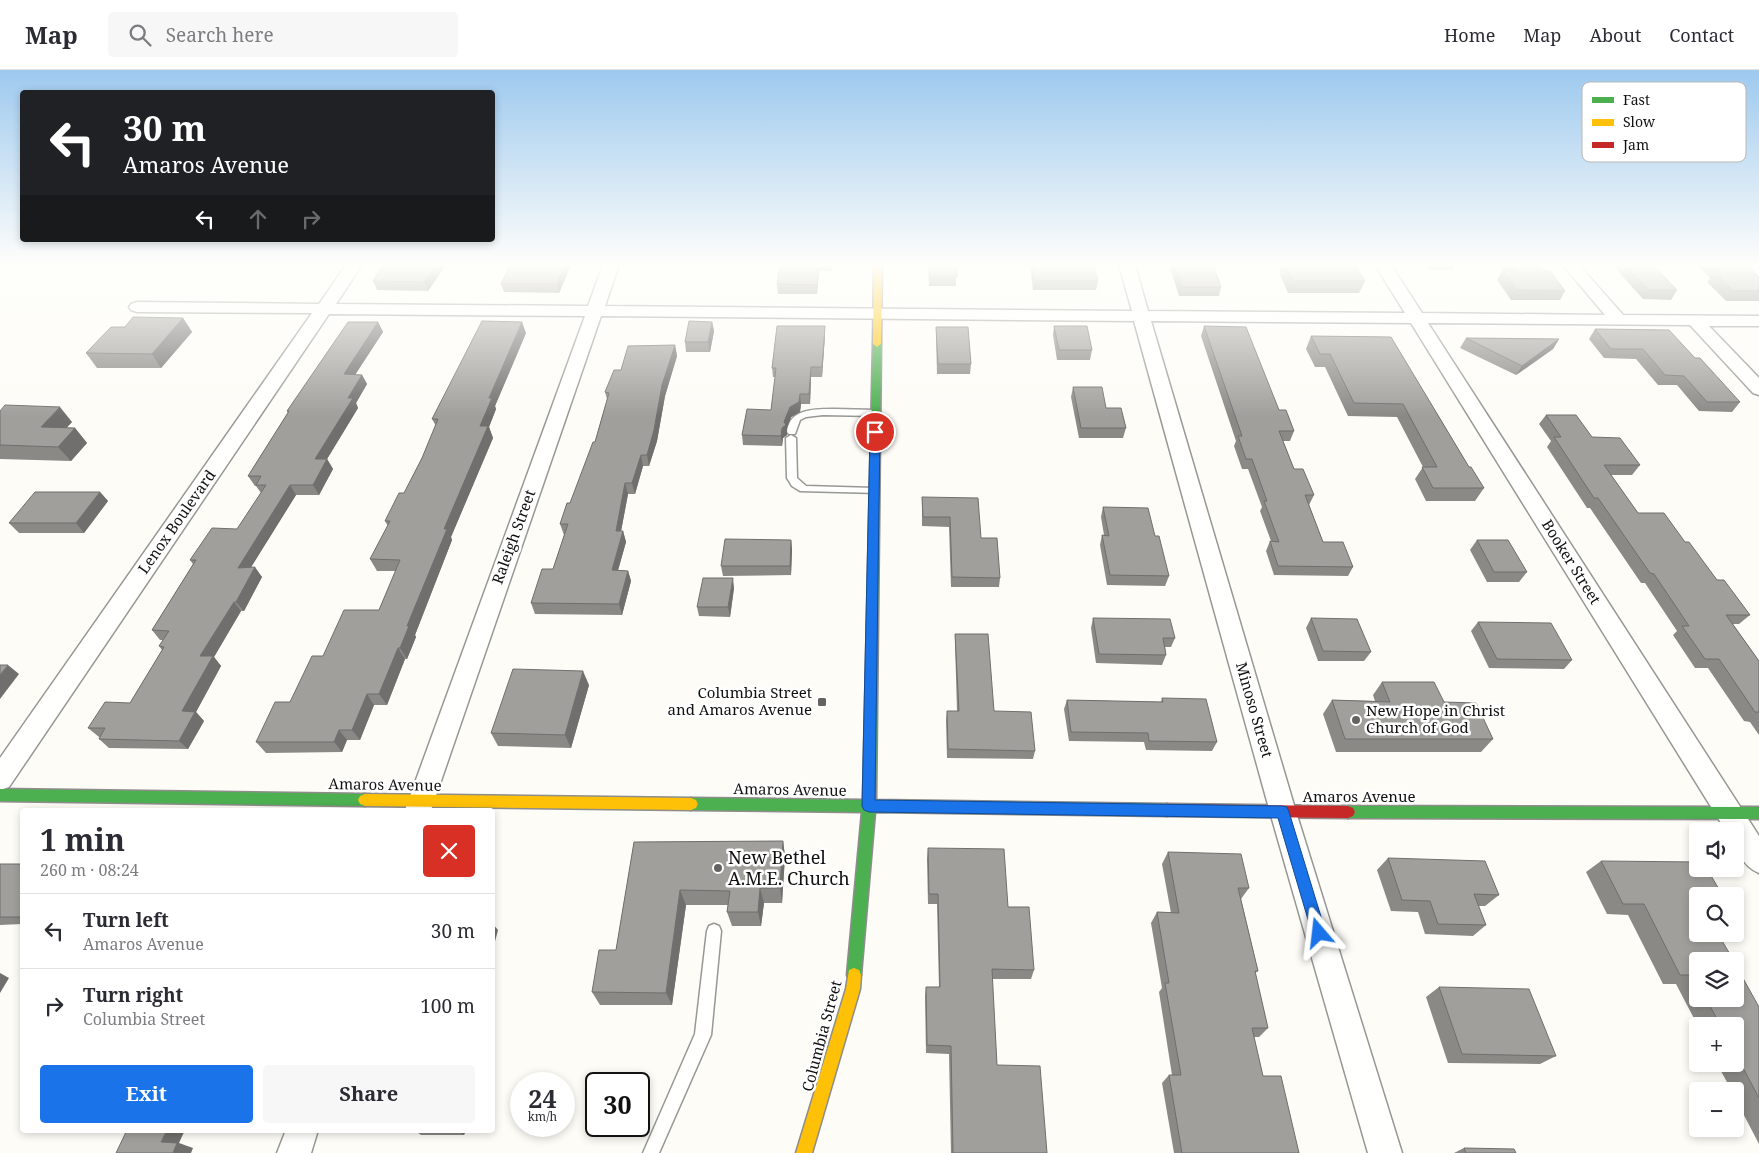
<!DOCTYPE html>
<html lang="en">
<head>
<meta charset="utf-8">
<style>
	body { margin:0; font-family:"Noto Serif",serif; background:#f7f7f7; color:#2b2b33; height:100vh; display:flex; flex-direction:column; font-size:19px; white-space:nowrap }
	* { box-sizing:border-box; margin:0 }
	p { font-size:16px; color:#7c7c81 }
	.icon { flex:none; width:28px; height:28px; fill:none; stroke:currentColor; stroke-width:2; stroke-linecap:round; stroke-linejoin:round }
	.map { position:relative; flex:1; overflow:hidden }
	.details { position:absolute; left:20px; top:738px; width:475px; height:325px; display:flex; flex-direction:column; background:#fff; border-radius:5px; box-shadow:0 2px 8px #0003 }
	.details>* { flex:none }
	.hud { position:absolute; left:20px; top:20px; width:475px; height:152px; border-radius:5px; box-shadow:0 2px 8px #0003; background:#202124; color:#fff; overflow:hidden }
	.fabs { position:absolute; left:1689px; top:752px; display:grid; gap:10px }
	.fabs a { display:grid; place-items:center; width:55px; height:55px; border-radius:5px; background:#fff; box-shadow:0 2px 8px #0003; font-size:25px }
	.speed { position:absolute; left:510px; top:1002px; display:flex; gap:10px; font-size:25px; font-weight:700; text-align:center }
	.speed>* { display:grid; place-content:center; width:65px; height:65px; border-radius:50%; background:#fff; box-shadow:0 2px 8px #0003; line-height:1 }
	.speed small { font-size:12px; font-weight:400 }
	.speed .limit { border:2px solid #111; border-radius:8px; background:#fff; color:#111 }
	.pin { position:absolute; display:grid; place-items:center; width:42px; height:42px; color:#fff; margin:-21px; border:2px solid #fff; border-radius:50%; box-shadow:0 1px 5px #0007 }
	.me { position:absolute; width:55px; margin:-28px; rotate:343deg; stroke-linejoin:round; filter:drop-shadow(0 0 4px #0008) }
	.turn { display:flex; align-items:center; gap:18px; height:105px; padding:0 20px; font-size:22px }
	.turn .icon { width:65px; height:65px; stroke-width:2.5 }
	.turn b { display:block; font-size:35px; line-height:42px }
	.lanes { display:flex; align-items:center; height:48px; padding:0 20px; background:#0003; justify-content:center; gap:25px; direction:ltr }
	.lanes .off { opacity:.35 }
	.round { display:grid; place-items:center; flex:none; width:52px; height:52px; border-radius:5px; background:#f7f7f7 }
	.head { display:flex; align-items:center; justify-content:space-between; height:85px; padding:0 20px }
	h1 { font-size:30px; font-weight:700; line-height:38px }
	.primary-button { display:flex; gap:10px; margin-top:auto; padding:10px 20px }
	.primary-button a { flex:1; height:58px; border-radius:5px; background:#1a73e8; color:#fff; font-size:20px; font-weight:700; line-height:58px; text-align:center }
	.primary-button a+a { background:#f7f7f7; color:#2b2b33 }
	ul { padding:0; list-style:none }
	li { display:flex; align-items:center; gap:15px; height:75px; padding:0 20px; border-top:1px solid #e1e1e2 }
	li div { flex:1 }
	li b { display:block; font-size:19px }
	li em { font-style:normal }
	header { display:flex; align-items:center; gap:30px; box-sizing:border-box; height:70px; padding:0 25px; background:#fff; border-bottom:1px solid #e1e1e2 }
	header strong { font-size:24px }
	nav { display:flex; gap:28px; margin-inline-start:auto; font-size:18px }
	.search { width:350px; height:45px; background:#f7f7f7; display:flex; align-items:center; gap:12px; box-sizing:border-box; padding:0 18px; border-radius:5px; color:#7c7c81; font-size:19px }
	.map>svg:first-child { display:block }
</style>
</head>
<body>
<header>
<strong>Map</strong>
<div class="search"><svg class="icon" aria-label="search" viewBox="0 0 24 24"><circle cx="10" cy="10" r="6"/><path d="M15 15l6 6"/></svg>Search here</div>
<nav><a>Home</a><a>Map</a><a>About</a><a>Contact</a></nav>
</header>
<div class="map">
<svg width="1759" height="1083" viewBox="0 0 1759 1083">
	<rect width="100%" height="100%" fill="#fdfcf7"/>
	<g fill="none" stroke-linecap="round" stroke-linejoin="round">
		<defs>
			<g id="lane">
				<path d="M835 339 876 340 881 343 876 346 823 345 806 347 800 350 795 364H789L787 362C789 338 816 339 835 339Z"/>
				<path d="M791 365 796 368 797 408 806 416 874 418 879 421 878 423 800 421 792 416 787 408 786 368Z"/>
				<path d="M714 854 719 856 721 861 711 965 659 1083H643L695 964 707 861 709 856Z"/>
			</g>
			<g id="street">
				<path d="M346 195H362L336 234 588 236 603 195H619L605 236 1132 241 1119 195H1135L1148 241 1405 243 1375 195H1391L1422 243 1605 245 1563 195H1579L1623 245 1759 246V256H1709L1759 308V325L1753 323 1690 255 1428 253 1759 766V803C1742 796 1735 779 1735 761H1726L1411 253 1151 251 1296 742 1402 1083H1368L1270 742 1134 251 601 246 431 740H405L585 246 329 244 9 717 0 720V688L312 243 137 242 131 240 129 237 131 234 137 232 319 234Z"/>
				<path d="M286 1060H318L311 1083H277Z"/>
			</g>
			<g id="fast">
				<path d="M877 271 881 274 876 730 1167 734 1172 736 1174 740 1172 744 1167 746 875 742 861 905 859 910 854 912 849 910 847 905 862 742 691 740 686 738 684 734 686 730 691 728 863 730 873 274Z"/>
				<path d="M0 719 365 724 370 726 372 730 370 734 365 736 0 731Z"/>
				<path d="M1348 736 1759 737V749L1348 748 1343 746 1341 742 1343 738Z"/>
			</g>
			<g id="slow">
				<path d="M874 195H882L881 274 877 277 873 274Z"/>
				<path d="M365 724 691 728 696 730 698 734 696 738 691 740 365 736 360 734 358 730 360 726Z"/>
				<path d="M854 898 859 900 861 905 860 919 812 1083H796L846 919 849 900Z"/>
			</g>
			<path id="jam" d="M1167 734 1348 736 1353 738 1355 742 1353 746 1348 748 1167 746 1162 744 1160 740 1162 736Z"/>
		</defs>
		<use href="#lane" stroke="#979795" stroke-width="3"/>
		<use href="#street" stroke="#979795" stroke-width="3"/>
		<use href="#fast" stroke="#8e8d8b" stroke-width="3"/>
		<use href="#slow" stroke="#8e8d8b" stroke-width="3"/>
		<use href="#jam" stroke="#8e8d8b" stroke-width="3"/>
		<use href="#lane" fill="#fffffe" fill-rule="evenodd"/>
		<use href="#street" fill="#fffffe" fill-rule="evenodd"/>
		<use href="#fast" fill="#4caf50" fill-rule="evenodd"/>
		<use href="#slow" fill="#ffc107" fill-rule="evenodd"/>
		<use href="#jam" fill="#c62828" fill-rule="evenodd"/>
	</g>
	<g fill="#8a8986">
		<path d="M446 195 428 221 377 220 373 211Z"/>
		<path d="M510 195H571L559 223 504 222 501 214Z"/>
		<path d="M780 195H832L831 201H819L817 224H778L777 214Z"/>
		<path d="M928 195H958L957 208H956V216H929Z"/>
		<path d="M1030 195H1094L1098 211 1096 220H1033Z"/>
		<path d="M1169 195H1213L1221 217 1219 226H1179Z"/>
		<path d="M1281 195H1355L1365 211 1359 223H1288L1279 202Z"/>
		<path d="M1426 195H1455L1453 200H1429Z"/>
		<path d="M1499 195H1539L1544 201 1565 221 1560 230H1511L1497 210 1502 201H1503Z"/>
		<path d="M1612 195H1653L1677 220 1671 230 1643 229Z"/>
		<path d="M1697 195H1746L1759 207V231H1726L1707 212 1710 208Z"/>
		<path d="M183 248 192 262 161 298H97L86 283 125 257Z"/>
		<path d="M378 252 383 262 355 305H362L367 314 356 333 358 338 327 389 333 399 319 425H296L251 497 262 507 244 541H241L214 587 221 596 196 642 204 651 188 679 109 678 99 669 100 667H99L88 658 130 633 162 580 159 576 163 570H160L152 560 193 494 190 490 237 459 261 423 256 416H255L248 406 288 343 287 341Z"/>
		<path d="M712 252 714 261 710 282H686L685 272Z"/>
		<path d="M1054 256 1092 280 1090 290H1057L1053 265Z"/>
		<path d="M1204 256 1279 340 1294 361 1290 371H1283L1294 399 1314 425 1309 435 1323 472 1353 497 1348 506 1274 505 1266 481 1270 471H1271L1260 441 1262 437 1248 399H1242L1234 376 1236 371 1201 266Z"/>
		<path d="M936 257 971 294 970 304H937L936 266Z"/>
		<path d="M1595 259 1695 288 1740 332 1732 342 1699 341 1677 315H1658L1636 289 1604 288 1589 269Z"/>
		<path d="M526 263 495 336 496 339 489 357 493 368 451 467 452 470 415 565 416 567 407 589H405L387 635H374L360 670H347L342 682 266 683 256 672 290 632 323 586 379 540 396 501H377L370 489 388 456 385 451 404 423 422 388 436 356 432 349Z"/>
		<path d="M825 265 822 307H811L810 334H801L800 342 791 347 787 358V365L783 368 782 376 743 375 742 365 771 340 775 307H773L772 298Z"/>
		<path d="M1311 266 1391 267 1469 397 1484 418 1475 431H1426L1415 409 1423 397 1397 347 1348 346 1325 297H1315L1306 279Z"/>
		<path d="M1466 268 1559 269 1553 279 1516 305 1460 278Z"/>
		<path d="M675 275 677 286 665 326 657 371 649 396H643L635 424H628L621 461H623L626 472 618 500 628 501 631 511 622 545 535 544 531 533 553 499 564 465 560 454 570 433 595 372 607 329 605 322 621 300Z"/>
		<path d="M1073 317 1106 338 1126 358 1123 368H1079L1071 327Z"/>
		<path d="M0 341 72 352 66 358H75L87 373 71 391 0 389Z"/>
		<path d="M1546 345 1592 367 1640 395 1632 405H1611L1638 443 1685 472 1717 510 1750 545 1739 554H1733L1759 591V665L1750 652 1744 651 1708 598H1695L1673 565 1677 561 1645 513H1641L1590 438H1587L1547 377 1551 371 1539 354Z"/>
		<path d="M100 422 108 431 84 463H19L9 453Z"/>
		<path d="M922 427 981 468 1000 508 999 517H951L949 457 922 456Z"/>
		<path d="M1103 437 1155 466 1169 506 1165 516 1107 515 1100 475 1102 465H1104L1101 447Z"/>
		<path d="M791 470 792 480 791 505 723 506 721 496Z"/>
		<path d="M1477 470 1527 502 1519 512H1487L1470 480Z"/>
		<path d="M734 518 730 547 699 546 697 537Z"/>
		<path d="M1093 548 1175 568 1171 577H1165L1166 585 1162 595 1096 593 1091 558Z"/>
		<path d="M1311 548 1371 582 1364 591H1318L1306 558Z"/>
		<path d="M1478 552 1572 590 1564 599 1489 598 1471 561Z"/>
		<path d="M955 564 994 641 1035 681 1033 689 947 688 946 650 947 641H957L955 573Z"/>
		<path d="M1382 612 1444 632 1493 669 1481 682H1336L1323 644 1332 630 1375 631 1373 625Z"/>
		<path d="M589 615 571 678 498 676 491 663Z"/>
		<path d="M1162 628 1217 672 1212 681 1146 680 1144 672 1069 671 1064 639 1067 630 1161 632Z"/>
		<path d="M783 771 785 786 782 833H764L761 856H732L727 842 728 835H686L672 935H600L592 922 616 880 634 772Z"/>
		<path d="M928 778 1008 837 1034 900 1031 909H992L997 995 1047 1083H951L949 984 926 983 925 926 926 917H939L937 834H928L927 789Z"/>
		<path d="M1168 782 1249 818 1241 829 1258 901 1255 903 1268 958 1259 967H1254L1263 1006 1299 1083H1174L1162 1013 1169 1005H1172L1159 922 1162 918 1151 853 1157 842 1171 843 1162 794Z"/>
		<path d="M1388 788 1499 825 1485 836H1478L1486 855 1473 866 1425 864 1418 842 1391 841 1377 800Z"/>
		<path d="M1601 791 1698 826V929H1735L1759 937V1074L1735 1028V1021H1732L1717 994H1735V956H1698L1676 914H1663L1628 845 1607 844 1586 802Z"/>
		<path d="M0 794H22V854L0 855Z"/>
		<path d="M1439 917 1556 986 1540 994 1448 993 1426 927Z"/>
		<path d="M414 1060H466L464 1065H421Z"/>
		<path d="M1464 1078 1516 1083H1454Z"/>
	</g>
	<g fill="#716f6d">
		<path d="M436 195H446L428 221 424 212Z"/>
		<path d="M565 195H571L559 223 557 214Z"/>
		<path d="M818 195 819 201 817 224V215Z"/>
		<path d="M183 248 192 262 161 298 152 284Z"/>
		<path d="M378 252 383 262 349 314 344 304Z"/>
		<path d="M522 252 526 263 495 336 496 339 489 357 493 368 451 467 452 470 415 565 416 567 407 589 400 578 407 556 444 459 489 328Z"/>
		<path d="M712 252 714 261 710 282 708 272Z"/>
		<path d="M825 256V265L822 307V297Z"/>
		<path d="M1559 269 1553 279 1516 305 1522 296Z"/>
		<path d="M675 275 677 286 665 326 657 371 649 396 647 385 662 315Z"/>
		<path d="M811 297V307L810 334 809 324Z"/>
		<path d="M362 305 367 314 356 333 358 338 321 399 315 389 348 328Z"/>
		<path d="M800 324 801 334 800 342 791 347 787 358V365L783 368 782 376 781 366 784 352 790 337Z"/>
		<path d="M60 337 72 352 53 372 41 357Z"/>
		<path d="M75 358 87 373 71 391 58 377Z"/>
		<path d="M641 385 643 396 635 424 632 413Z"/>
		<path d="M327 389 333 399 319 425 313 415Z"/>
		<path d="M625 413 628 424 619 472 616 461Z"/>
		<path d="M290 415 296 425 245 507 238 498Z"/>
		<path d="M100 422 108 431 84 463 76 453Z"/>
		<path d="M623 461 626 472 615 511 612 500Z"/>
		<path d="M791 470 792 480 791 505 790 496Z"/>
		<path d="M255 497 262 507 244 541 236 532Z"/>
		<path d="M628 501 631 511 622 545 619 534Z"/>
		<path d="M733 508 734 518 730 547 728 537Z"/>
		<path d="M234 532 241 541 214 587 221 596 196 642 204 651 188 679 179 671 182 641 200 586Z"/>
		<path d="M398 578 405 589 387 635 379 624Z"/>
		<path d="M8 595 19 604 0 629V605Z"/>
		<path d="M583 601 589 615 571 678 565 665Z"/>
		<path d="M367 624 374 635 360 670 352 660Z"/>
		<path d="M339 660 347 670 342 682 334 672Z"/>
		<path d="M783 771 785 786 782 833 780 818Z"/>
		<path d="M760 818 764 833 761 856 758 842Z"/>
		<path d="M680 820 686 835 672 935 666 923Z"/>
		<path d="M492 853 498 860 492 883Z"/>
		<path d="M0 903 9 908 0 923Z"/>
		<path d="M167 1060H185L179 1073 193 1078 191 1083H173L161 1072Z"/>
		<path d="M457 1060H466L464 1065 457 1061Z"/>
	</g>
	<g fill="#a19f9c" stroke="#716f6d">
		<path d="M383 195H436L424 212 373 211Z"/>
		<path d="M510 195H565L557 214H501Z"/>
		<path d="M780 195H818L817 215 777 214Z"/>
		<path d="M929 195H958V199H956L957 207 930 206Z"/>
		<path d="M1032 195H1094L1098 211H1035Z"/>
		<path d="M1174 195H1213L1221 217H1182Z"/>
		<path d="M1285 195H1355L1365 211H1293Z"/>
		<path d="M1511 195H1539L1544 201H1550L1565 221 1517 220 1502 201H1516Z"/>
		<path d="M1626 195H1653L1677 220H1649Z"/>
		<path d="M1714 195H1746L1759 207V221H1734L1714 202H1722Z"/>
		<path d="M133 247 183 248 152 284 86 283 111 257H125Z"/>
		<path d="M482 251 522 252 489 328H492L480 356H488L444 459H447L407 556H409L400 578H398L379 624H367L352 660H339L334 672H256L275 632H290L312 586H323L344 540H379L400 490 370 489 390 451H385L399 423H404L422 388 438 349H432Z"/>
		<path d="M689 251 712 252 708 272H685Z"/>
		<path d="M348 252H378L344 304 362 305 348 328H353L315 389H327L313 415H290L238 498 255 497 236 532H234L200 586H213L182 641 195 642 179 671 99 669 105 658H88L105 632 130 633 164 577 159 576 169 561 152 560 196 490H190L212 458 237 459 266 415H256L261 406H248L289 341H287Z"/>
		<path d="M777 256H825L822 297H811L809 324H800L799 332 790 337 784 352 786 355 782 358 781 366 742 365 747 339 771 340 776 298H772Z"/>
		<path d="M1054 256H1087L1092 280H1059Z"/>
		<path d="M1204 256 1246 257 1279 340H1286L1294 361H1279L1294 399H1303L1314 425H1305L1323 472H1343L1353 497 1278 496 1270 471 1279 472 1264 431H1267L1252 389H1246L1238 366H1242Z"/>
		<path d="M936 257H968L971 294H938Z"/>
		<path d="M1595 259 1669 260 1695 288H1700L1740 332H1707L1684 306 1665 305 1643 279H1611Z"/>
		<path d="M1311 266 1391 267 1469 397H1471L1484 418H1433L1422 397H1437L1403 334 1354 333 1330 284H1320Z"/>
		<path d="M1466 268 1559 269 1522 296Z"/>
		<path d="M675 275 662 315 654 360 647 385H641L632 413H625L616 461H623L612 500 628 501 619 534 531 533 542 499H553L568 454H560L567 433H570L593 372H595L609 323 605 322 614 300H621L628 276Z"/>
		<path d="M1073 317H1102L1106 338H1121L1126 358H1081Z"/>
		<path d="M5 335 60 337 41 357 75 358 58 377 0 375V341Z"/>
		<path d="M1546 345H1576L1592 367 1620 368 1640 395H1604L1638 443H1664L1685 472H1689L1717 510H1724L1750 545H1726L1759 591V642H1755L1719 589H1705L1682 556H1689L1654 504 1650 503 1598 428H1594L1554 367H1561Z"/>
		<path d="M35 422H100L76 453H9Z"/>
		<path d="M922 427 978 428 981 468H997L1000 508 952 507 950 447H923Z"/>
		<path d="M1103 437 1148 438 1155 466H1159L1169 506 1110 505 1102 465 1109 466Z"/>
		<path d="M725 469 791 470 790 496H721Z"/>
		<path d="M1477 470H1508L1527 502H1494Z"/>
		<path d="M703 508H733L728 537H697Z"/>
		<path d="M1093 548 1170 549 1175 568H1163L1166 585 1099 584Z"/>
		<path d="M1311 548 1357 549 1371 582 1323 581Z"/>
		<path d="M1478 552 1551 553 1572 590 1497 589Z"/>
		<path d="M955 564H988L994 641 1031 642 1035 681 948 679 947 641H959Z"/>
		<path d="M0 595H8L0 605Z"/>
		<path d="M513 599 583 601 565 665 491 663Z"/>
		<path d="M1382 612H1434L1444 632 1476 633 1493 669H1345L1332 630 1390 632Z"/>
		<path d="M1162 628 1206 629 1217 672 1149 671 1148 663 1071 662 1067 630 1163 632Z"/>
		<path d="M783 771 780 818H760L758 842H727L730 821 680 820 666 923 592 922 599 880H616L634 772Z"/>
		<path d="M928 778 1004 779 1008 837H1029L1034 900 992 899 997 995 1040 996 1047 1083H953L951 976 927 975 926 917H940L938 824H929Z"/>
		<path d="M1168 782 1241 784 1249 818H1238L1258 901H1255L1268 958H1252L1263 1006H1281L1299 1083H1182L1169 1005H1181L1165 913H1169L1157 842 1179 843Z"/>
		<path d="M1388 788 1485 791 1499 825 1474 824 1486 855 1438 854 1430 831 1402 830Z"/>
		<path d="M1601 791 1698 792V799H1707L1723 826H1698V864H1718L1734 891H1698V913L1694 905H1680L1644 834H1623Z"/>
		<rect x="0" y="794" width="22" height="53"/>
		<path d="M1735 894 1759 937V1028L1735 983V956H1721L1706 929H1735Z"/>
		<path d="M1439 917 1529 919 1556 986 1462 984Z"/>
		<path d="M127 1060H167L161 1072 177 1073 173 1083H116Z"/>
		<path d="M427 1060H457V1061Z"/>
		<path d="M1464 1078 1514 1079 1516 1083H1466Z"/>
	</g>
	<linearGradient id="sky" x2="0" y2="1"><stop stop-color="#9dc9ee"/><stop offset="0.56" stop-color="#fefefb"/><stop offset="1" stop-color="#fefefb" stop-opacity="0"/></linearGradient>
	<rect width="1759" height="347" fill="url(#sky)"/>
	<path fill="#1a73e8" stroke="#114b97" d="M875 359 880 362 875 730 1282 736 1287 737 1289 742 1326 863 1324 868 1319 870 1314 868 1312 863 1278 748 869 742 864 740 862 736 870 362Z"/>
	<g fill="#646362" stroke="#fff" stroke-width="2">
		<rect x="817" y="627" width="10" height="10" rx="2.5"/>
		<circle cx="1356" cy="650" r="5"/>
		<circle cx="718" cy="798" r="5"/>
	</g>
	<g text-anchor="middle" stroke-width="5" stroke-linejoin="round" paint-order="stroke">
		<g font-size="15" fill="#111" stroke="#fff">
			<text transform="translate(177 452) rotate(-55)" y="5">Lenox Boulevard</text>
			<text transform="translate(514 467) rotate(-70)" y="5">Raleigh Street</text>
			<text transform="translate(1571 492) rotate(58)" y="5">Booker Street</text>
			<text transform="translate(1254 640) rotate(74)" y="5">Minoso Street</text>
			<text transform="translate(385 715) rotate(1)" y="5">Amaros Avenue</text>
			<text transform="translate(790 720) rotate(1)" y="5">Amaros Avenue</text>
			<text x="1359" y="732">Amaros Avenue</text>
			<text transform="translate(822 966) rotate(-75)" y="5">Columbia Street</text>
		</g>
		<g font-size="15" fill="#111" stroke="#fff" text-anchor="end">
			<text x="812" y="628">Columbia Street<tspan x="812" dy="17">and Amaros Avenue</tspan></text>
			<text x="1366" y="646" text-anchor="start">New Hope in Christ<tspan x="1366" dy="17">Church of God</tspan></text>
		</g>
		<g font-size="18" fill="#111" stroke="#fff" text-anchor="start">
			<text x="728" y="794">New Bethel<tspan x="728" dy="21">A.M.E. Church</tspan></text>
		</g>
	</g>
	<rect x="1582" y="12" width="164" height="80" rx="8" fill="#fff" stroke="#b8b8b8" stroke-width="1"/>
	<rect x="1592" y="27" width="22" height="6" fill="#4caf50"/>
	<rect x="1592" y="49" width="22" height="7" fill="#ffc107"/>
	<rect x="1592" y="72" width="22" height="6" fill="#c62828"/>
	<g font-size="14" fill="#111">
		<text x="1623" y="35">Fast</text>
		<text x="1623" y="57">Slow</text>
		<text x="1623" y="80">Jam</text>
	</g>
</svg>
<div class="fabs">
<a><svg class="icon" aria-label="sound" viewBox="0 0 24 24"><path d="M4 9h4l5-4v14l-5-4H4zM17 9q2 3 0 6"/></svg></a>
<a><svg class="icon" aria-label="search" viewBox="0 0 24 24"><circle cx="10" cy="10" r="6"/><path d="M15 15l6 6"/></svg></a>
<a><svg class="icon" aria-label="layers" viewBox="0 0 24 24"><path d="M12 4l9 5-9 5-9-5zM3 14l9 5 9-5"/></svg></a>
<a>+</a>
<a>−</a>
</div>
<div class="speed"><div>24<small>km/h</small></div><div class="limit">30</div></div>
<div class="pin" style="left:875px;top:362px;background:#d93025"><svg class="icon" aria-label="arrive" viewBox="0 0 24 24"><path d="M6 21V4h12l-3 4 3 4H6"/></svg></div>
<svg class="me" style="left:1319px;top:863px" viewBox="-20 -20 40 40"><path d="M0-17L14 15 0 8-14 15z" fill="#1a73e8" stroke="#fff" stroke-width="4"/></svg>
<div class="hud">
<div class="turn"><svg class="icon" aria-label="left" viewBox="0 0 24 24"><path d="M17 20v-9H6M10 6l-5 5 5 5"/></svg><div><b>30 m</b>Amaros Avenue</div></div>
<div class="lanes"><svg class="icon" aria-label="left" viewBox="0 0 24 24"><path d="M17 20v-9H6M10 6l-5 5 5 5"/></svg><svg class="icon off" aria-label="ahead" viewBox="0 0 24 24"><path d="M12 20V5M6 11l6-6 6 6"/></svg><svg class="icon off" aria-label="right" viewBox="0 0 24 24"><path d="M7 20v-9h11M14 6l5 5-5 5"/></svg></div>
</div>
<section class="details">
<div class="head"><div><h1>1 min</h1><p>260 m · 08:24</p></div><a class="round" style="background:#d93025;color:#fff"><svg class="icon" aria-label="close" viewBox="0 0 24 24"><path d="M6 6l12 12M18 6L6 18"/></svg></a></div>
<ul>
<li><svg class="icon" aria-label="left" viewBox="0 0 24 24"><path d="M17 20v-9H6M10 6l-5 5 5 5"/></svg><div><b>Turn left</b><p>Amaros Avenue</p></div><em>30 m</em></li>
<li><svg class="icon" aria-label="right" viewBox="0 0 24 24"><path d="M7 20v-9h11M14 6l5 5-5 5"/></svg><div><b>Turn right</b><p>Columbia Street</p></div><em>100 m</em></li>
</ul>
<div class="primary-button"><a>Exit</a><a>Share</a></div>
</section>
</div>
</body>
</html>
